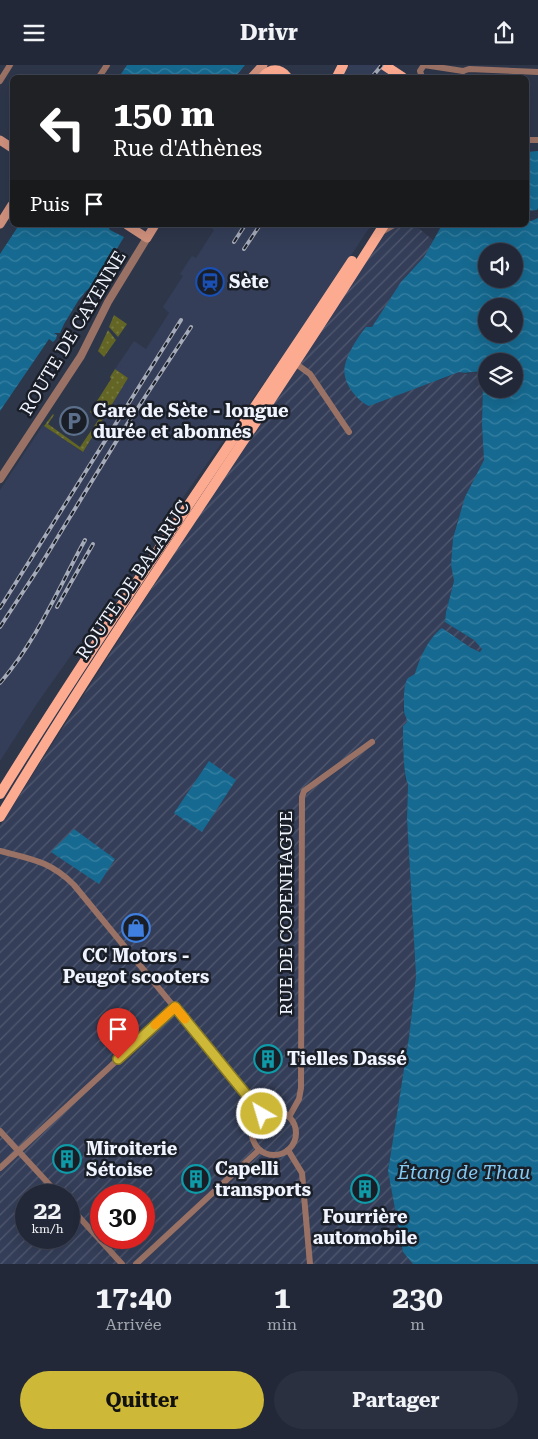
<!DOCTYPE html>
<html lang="fr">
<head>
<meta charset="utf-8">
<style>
	body { margin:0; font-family:"Roboto Serif",serif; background:#2a3040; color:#f1f3f6; height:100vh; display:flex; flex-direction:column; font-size:19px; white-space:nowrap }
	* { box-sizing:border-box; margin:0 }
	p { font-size:16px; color:#a2a6ae }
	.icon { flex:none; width:28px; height:28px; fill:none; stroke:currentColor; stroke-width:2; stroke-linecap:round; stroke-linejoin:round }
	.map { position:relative; height:1199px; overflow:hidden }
	.drawer { display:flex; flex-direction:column; background:#222838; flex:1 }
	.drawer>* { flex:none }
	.guide { position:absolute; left:10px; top:10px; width:519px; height:152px; border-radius:8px; box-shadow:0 5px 20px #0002,0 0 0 1px #3f4453; background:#202124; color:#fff; overflow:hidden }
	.buttons { position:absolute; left:478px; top:178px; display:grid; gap:10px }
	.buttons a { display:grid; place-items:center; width:45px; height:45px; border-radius:50%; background:#222838; box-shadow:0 5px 20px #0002,0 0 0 1px #3f4453; font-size:25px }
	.speed { position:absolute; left:15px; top:1119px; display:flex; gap:10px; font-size:25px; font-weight:700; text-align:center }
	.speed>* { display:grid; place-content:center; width:65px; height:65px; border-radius:50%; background:#222838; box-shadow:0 5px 20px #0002,0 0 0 1px #3f4453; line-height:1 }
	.speed small { font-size:12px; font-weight:400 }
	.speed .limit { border:8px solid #d22; background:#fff; color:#111 }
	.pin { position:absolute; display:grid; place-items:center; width:42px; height:42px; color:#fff; margin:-51px -21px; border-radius:50% 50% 50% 0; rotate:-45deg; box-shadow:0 0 5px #0007 }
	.pin .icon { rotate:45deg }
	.me { position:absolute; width:55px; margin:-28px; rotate:322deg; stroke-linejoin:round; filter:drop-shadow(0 0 4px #0008) }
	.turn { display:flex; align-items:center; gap:18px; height:105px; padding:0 20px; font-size:22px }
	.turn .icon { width:65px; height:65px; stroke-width:2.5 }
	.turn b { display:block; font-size:35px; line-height:42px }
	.then { display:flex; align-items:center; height:48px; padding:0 20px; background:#0003; gap:10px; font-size:19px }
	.eta { display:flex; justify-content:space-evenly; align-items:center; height:85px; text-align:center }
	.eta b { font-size:30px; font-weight:700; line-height:35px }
	.button { display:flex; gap:10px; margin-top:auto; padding:10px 20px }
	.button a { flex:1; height:58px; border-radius:30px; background:#ceb837; color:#111; font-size:20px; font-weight:700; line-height:58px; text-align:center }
	.button a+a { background:#2a3040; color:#f1f3f6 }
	header { display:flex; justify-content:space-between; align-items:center; height:65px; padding:0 20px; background:#222838; font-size:22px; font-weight:700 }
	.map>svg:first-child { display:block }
</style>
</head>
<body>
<header><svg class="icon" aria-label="menu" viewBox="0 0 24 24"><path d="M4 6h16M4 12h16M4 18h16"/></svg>Drivr<svg class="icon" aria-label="share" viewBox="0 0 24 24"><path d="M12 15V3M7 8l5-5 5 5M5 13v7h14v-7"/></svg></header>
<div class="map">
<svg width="538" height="1199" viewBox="0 0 538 1199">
	<defs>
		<pattern id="industrial-furrows" width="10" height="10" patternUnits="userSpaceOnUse" patternTransform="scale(1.25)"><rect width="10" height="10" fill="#343e58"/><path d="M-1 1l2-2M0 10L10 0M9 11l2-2" fill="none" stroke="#525a71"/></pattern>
		<pattern id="grass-dots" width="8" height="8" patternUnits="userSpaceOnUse" patternTransform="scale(1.25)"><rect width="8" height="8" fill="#626523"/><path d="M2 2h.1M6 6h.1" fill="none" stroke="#797c44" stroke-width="1.8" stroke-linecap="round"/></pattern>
		<pattern id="water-waves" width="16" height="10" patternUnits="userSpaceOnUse" patternTransform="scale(1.25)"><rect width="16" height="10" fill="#166a91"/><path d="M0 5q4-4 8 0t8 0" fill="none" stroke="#3880a2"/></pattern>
	</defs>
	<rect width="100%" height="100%" fill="#2e364a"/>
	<g fill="#343e58">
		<path d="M349 0H393L387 10 390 12H343Z"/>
		<path d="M208 160H371L308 256 38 637 0 696V425L43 360 82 387 128 313 115 304 134 276 146 284 169 248 163 242 183 211 180 209 192 191 196 193 214 165Z"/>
	</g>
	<path fill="url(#industrial-furrows)" fill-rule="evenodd" d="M384 160H415L434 176 424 192 406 211 372 262H366L362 267 345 301V309L440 315 459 307 467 309 474 307 482 310 483 314 482 360 484 395 457 457 453 473 451 500 454 516 446 547 445 557 474 575 483 584 481 587 471 583 442 563 437 567 418 599 415 609 405 622 403 646 407 652V657L403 661V681L405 714 408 719 407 754 416 911 409 972 388 1106 403 1187 413 1199H0V761ZM26 1130H69V1172H26ZM101 1130H144V1172H101Z"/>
	<g fill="url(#grass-dots)">
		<path d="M114 250 127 259 118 272 109 262Z"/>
		<path d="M108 265 116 275 104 292 98 286Z"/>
		<path d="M115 304 128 313 83 387 44 361 53 349 54 350 48 359 80 382 99 354 90 347 111 314 110 312Z"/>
	</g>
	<g fill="url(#water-waves)" fill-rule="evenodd">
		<path d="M127 0H245L235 12H119Z"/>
		<path d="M538 86V143L537 145 526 146V87Z"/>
		<path d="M538 153V1199H413L403 1187 388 1106 409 972 416 911 407 754 408 719C403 711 403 673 403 661L407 657C407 651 404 651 404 645 404 636 403 620 408 613L415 609C419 594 429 572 442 563L471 583 480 587 482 584 474 575 445 557 446 547 454 516 451 500 453 473 465 432 484 395 482 360 483 314 478 307C471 306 468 309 459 307L369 341C356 335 341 316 345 300 348 287 358 272 366 262H372L401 217 424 192 442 160H526V155L531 156ZM514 186V214H486V186ZM514 241V269H486V241ZM514 296V324H486V296Z"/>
		<path d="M19 160H111L109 164 110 165 124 172 96 218 86 226 78 236 64 259 60 268H54L57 270 56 274 53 277 49 274 0 346V189Z"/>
		<path d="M209 696 236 715 202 767 174 748Z"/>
		<path d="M74 764 115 794 99 819 51 787Z"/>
	</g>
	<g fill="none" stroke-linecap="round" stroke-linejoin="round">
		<g stroke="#9a7265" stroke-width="6">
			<path d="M463 6 469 4 538 7"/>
			<path d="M99 12 107 0"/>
			<path d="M422 12 420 6 424 0 463 6"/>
			<path d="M0 16 10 0"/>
			<path d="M526 75H538"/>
			<path d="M380 168 394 160"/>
			<path d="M295 298 310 309 349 367"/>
			<path d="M0 786C31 794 50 796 74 820L262 1049"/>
			<circle cx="274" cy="1068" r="22"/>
			<path d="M289 1052 299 1034 301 1023 302 732 304 726 372 677"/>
			<path d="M0 1066 59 1130"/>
			<path d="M288 1085 302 1108 310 1199"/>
			<path d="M0 1103 175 942"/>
			<path d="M69 1141 122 1199"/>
			<path d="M136 1199 259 1085"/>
		</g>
		<path stroke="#9a7265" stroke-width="8" d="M0 414 81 291 108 237 147 173"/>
		<g stroke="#d1927e" stroke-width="9">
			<path d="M252 12 263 0"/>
			<path d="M0 75 12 83"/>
			<path d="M0 159 12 140"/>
			<path d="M127 160 147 173 155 160"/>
		</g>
		<g stroke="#fcab91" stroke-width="10">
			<path d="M384 0 402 12"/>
			<path d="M263 12C270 3 280 3 287 12"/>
			<path d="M337 12 343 0"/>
			<path d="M0 729C112 548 235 374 352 196"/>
			<path d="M0 752C121 551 259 359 384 160"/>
		</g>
		<defs>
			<g id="rail">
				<path d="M372 12 382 0"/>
				<path d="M234 177 245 160"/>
				<path d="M244 184 260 160"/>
				<path d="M57 542 93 479"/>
				<path d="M0 543 181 255"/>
				<path d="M0 562 40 501 122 367 191 262"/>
				<path d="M0 618C37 575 58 524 85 475"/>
			</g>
		</defs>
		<use href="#rail" stroke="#a6abb9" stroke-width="4"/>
		<use href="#rail" stroke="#1a1e27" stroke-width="2" stroke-dasharray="5.5" stroke-linecap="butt"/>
	</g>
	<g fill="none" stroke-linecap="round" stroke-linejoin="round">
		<defs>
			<path id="route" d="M118 994 175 942 262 1049"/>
		</defs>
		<use href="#route" stroke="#867824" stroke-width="12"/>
		<use href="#route" stroke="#ceb837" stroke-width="9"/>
		<path stroke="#f59e0b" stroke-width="9" d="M155 960 175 942 185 954"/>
	</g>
	<defs>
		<symbol id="station-ring" viewBox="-11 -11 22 22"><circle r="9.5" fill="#1a1e27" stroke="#1a4fb4" stroke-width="1.5"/><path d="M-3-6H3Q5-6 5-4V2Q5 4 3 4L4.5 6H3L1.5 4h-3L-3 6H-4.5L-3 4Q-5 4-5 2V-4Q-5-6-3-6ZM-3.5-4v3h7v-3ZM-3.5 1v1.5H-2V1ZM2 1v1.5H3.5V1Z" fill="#1a4fb4"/></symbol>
		<symbol id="parking-ring" viewBox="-11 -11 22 22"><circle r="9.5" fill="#1a1e27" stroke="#5c6f8a" stroke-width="1.5"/><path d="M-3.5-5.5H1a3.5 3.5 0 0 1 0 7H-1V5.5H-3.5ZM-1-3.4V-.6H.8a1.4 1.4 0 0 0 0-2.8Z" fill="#5c6f8a"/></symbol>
		<symbol id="shop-ring" viewBox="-11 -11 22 22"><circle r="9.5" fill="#1a1e27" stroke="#3f7fe0" stroke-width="1.5"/><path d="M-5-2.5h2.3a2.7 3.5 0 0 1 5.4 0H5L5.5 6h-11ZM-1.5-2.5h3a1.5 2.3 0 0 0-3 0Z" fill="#3f7fe0"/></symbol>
		<symbol id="building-ring" viewBox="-11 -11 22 22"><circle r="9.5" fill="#1a1e27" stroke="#0f9aa8" stroke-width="1.5"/><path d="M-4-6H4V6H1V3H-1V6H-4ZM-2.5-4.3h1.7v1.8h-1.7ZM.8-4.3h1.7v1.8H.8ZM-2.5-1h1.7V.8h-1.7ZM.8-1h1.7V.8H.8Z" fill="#0f9aa8"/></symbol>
	</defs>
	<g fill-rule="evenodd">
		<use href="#station-ring" x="194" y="201" width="32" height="32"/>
		<use href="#parking-ring" x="58" y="340" width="32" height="32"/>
		<use href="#shop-ring" x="120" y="847" width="32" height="32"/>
		<use href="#building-ring" x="252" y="978" width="32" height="32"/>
		<use href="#building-ring" x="51" y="1078" width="32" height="32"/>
		<use href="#building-ring" x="180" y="1098" width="32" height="32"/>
		<use href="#building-ring" x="349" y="1108" width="32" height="32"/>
	</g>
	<g text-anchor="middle" stroke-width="5" stroke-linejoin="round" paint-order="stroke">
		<g font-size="18" font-weight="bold" fill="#f0f4fe" stroke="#1a1e27" text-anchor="start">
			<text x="229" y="223">Sète</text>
			<text x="93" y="352">Gare de Sète - longue<tspan x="93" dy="21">durée et abonnés</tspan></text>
			<text x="136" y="897" text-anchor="middle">CC Motors -<tspan x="136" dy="21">Peugot scooters</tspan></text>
			<text x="287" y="1000">Tielles Dassé</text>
			<text x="86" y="1090">Miroiterie<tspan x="86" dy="21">Sétoise</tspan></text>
			<text x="215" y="1110">Capelli<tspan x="215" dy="21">transports</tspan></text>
			<text x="365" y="1158" text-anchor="middle">Fourrière<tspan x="365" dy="21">automobile</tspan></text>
		</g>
		<g font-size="18" fill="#f0f4fe" stroke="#1a1e27">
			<text transform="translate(73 268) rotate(-59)" y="6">ROUTE DE CAYENNE</text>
			<text transform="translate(133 515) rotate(-56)" y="6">ROUTE DE BALARUC</text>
			<text transform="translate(286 848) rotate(-90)" y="6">RUE DE COPENHAGUE</text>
		</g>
		<g font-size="19" font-style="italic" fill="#83c9f1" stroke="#1a1e27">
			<text x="464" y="1114">Étang de Thau</text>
		</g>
	</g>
</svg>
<div class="buttons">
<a><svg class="icon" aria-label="sound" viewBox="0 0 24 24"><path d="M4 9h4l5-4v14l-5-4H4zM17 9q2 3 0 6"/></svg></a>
<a><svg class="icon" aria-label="search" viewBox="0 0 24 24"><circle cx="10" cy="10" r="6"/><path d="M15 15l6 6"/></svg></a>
<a><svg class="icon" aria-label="layers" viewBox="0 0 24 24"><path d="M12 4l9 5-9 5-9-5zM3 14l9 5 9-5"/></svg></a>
</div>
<div class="speed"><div>22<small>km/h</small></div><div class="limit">30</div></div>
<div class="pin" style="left:118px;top:994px;background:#d93025"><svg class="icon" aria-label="arrive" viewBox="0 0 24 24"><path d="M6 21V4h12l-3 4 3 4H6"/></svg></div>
<svg class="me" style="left:262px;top:1049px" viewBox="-20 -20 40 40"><circle r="17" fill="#ceb837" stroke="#fff" stroke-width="3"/><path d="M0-11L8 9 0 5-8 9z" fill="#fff"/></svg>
<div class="guide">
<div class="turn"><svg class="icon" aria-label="left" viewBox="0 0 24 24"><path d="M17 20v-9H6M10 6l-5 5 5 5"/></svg><div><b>150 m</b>Rue d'Athènes</div></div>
<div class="then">Puis<svg class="icon" aria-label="arrive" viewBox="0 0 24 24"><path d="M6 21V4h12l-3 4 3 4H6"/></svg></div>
</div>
</div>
<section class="drawer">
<div class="eta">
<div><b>17:40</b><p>Arrivée</p></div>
<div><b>1</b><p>min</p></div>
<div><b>230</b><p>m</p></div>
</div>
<div class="button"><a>Quitter</a><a>Partager</a></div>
</section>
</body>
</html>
